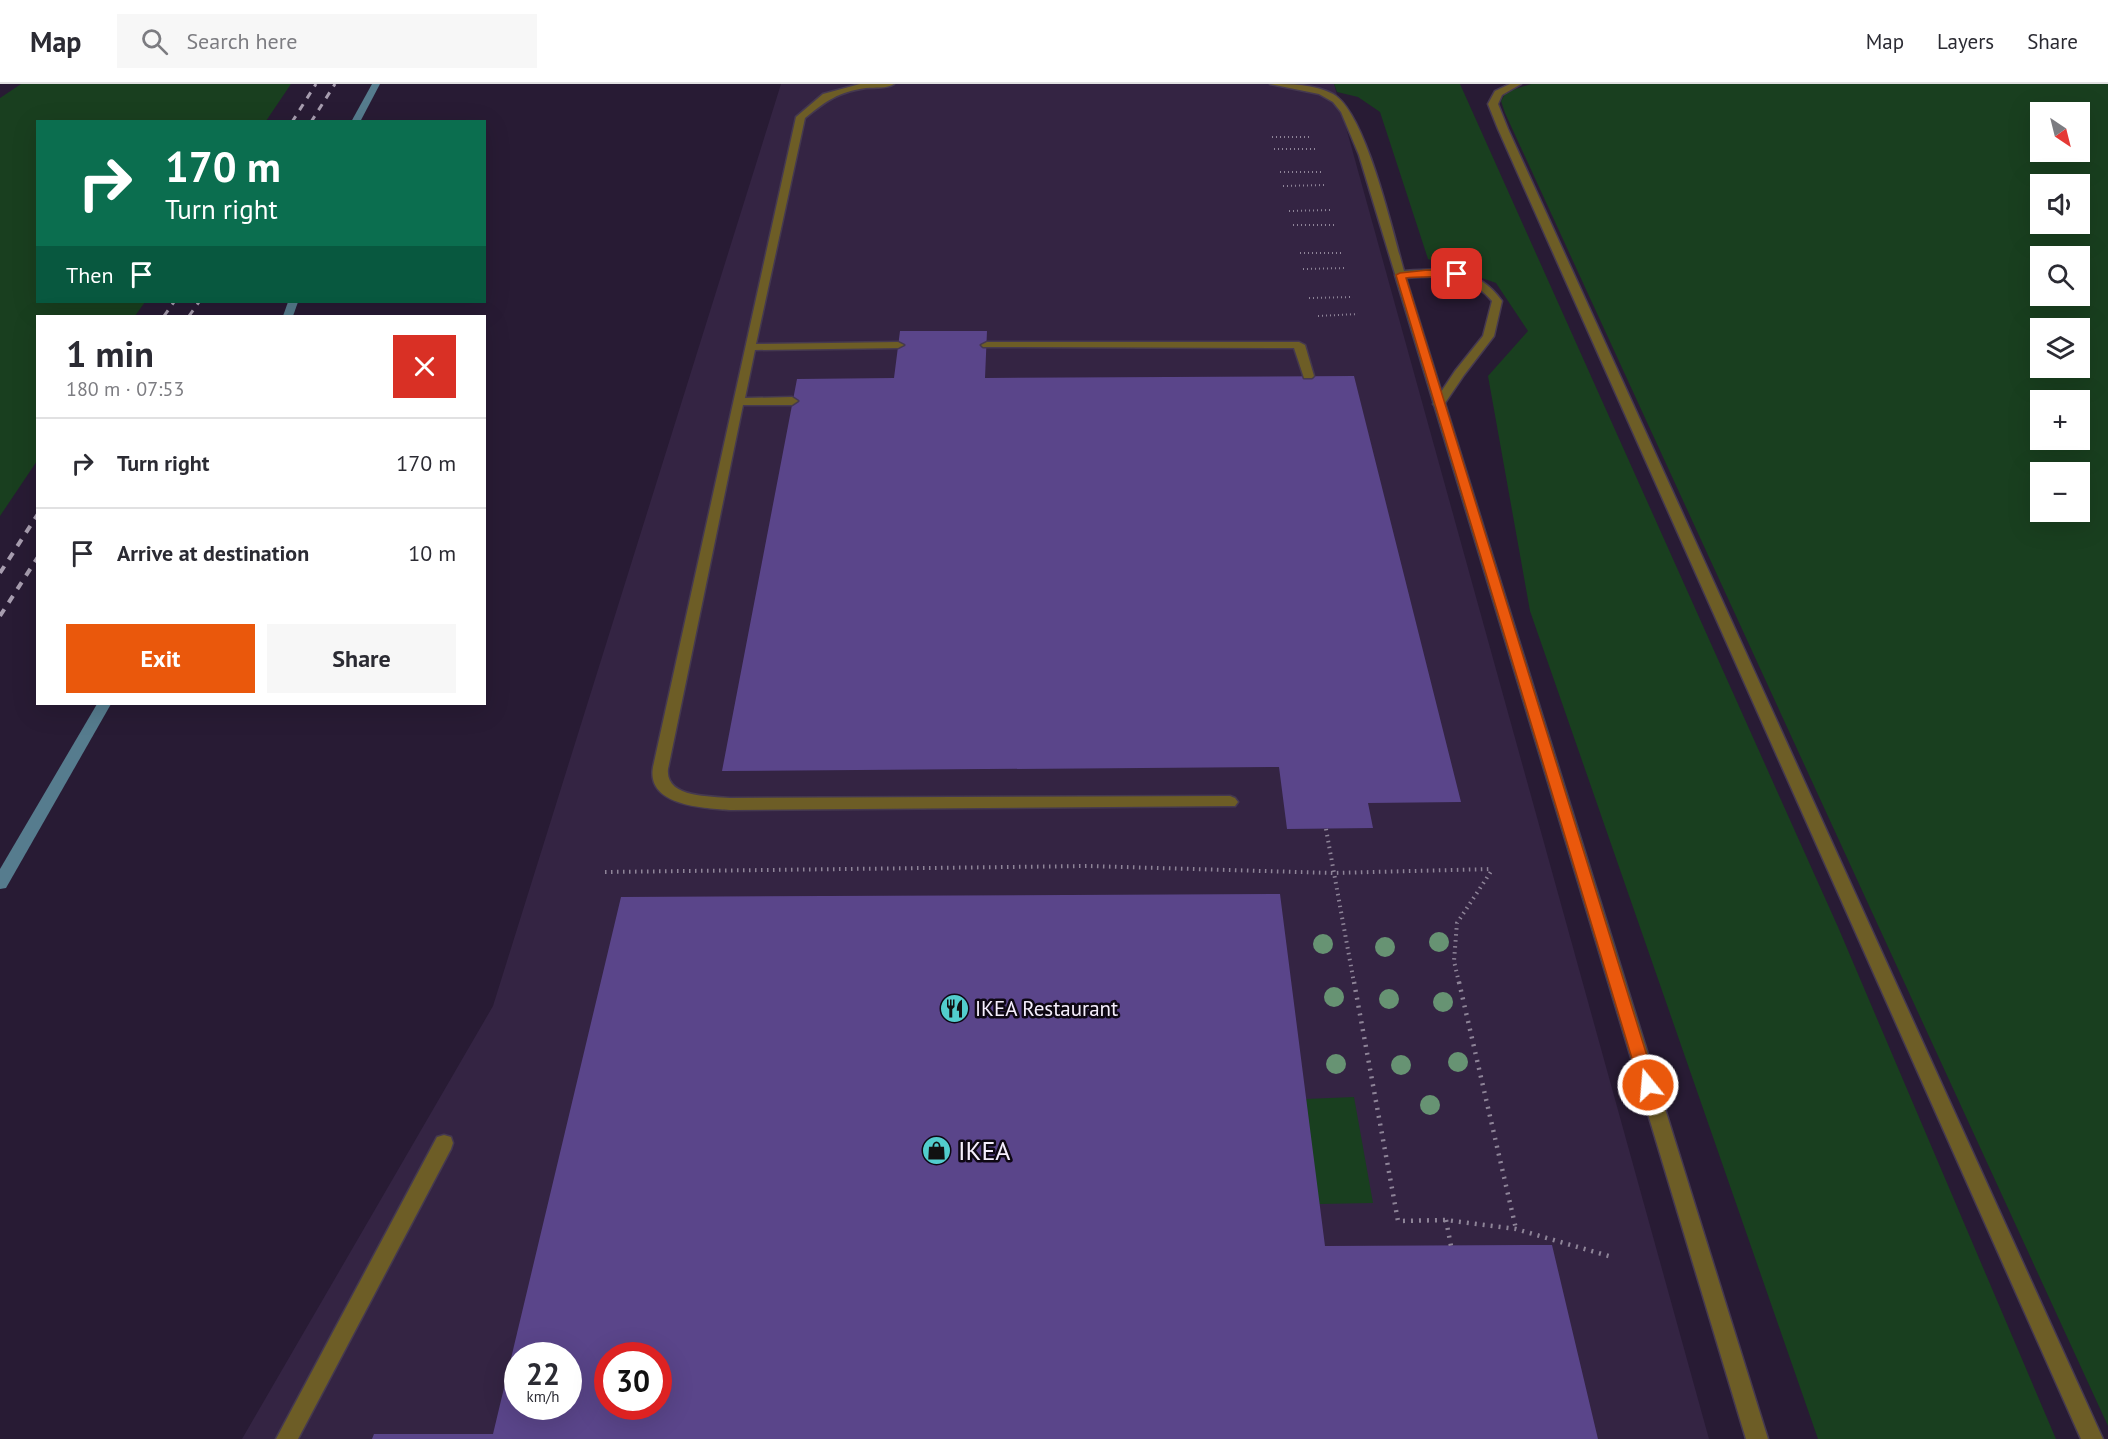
<!DOCTYPE html>
<html lang="en">
<head>
<meta charset="utf-8">
<style>
	body { margin:0; font-family:"PT Sans",sans-serif; background:#f7f7f7; color:#2b2b33; height:100vh; display:flex; flex-direction:column; font-size:22px; white-space:nowrap }
	* { box-sizing:border-box; margin:0 }
	p { font-size:20px; color:#7c7c81 }
	.icon { flex:none; width:33px; height:33px; fill:none; stroke:currentColor; stroke-width:2; stroke-linecap:round; stroke-linejoin:round }
	.map { position:relative; flex:1; overflow:hidden }
	.details { position:absolute; left:36px; top:231px; width:450px; height:390px; display:flex; flex-direction:column; background:#fff; border-radius:0px; box-shadow:0 6px 24px #0002 }
	.details>* { flex:none }
	.guide { position:absolute; left:36px; top:36px; width:450px; height:183px; border-radius:0px; box-shadow:0 6px 24px #0002; background:#0b6e4f; color:#fff; overflow:hidden }
	.needle { width:39px; rotate:145deg }
	.controls { position:absolute; left:2030px; top:18px; display:grid; gap:12px }
	.controls a { display:grid; place-items:center; width:60px; height:60px; border-radius:0px; background:#fff; box-shadow:0 6px 24px #0002; font-size:30px }
	.speed { position:absolute; left:504px; top:1258px; display:flex; gap:12px; font-size:30px; font-weight:700; text-align:center }
	.speed>* { display:grid; place-content:center; width:78px; height:78px; border-radius:50%; background:#fff; box-shadow:0 6px 24px #0002; line-height:1 }
	.speed small { font-size:15px; font-weight:400 }
	.speed .limit { border:9px solid #d22; background:#fff; color:#111 }
	.pin { position:absolute; display:grid; place-items:center; width:51px; height:51px; color:#fff; margin:-26px; border-radius:12px; box-shadow:0 3px 9px #0006 }
	.me { position:absolute; width:66px; margin:-33px; rotate:343deg; stroke-linejoin:round; filter:drop-shadow(0 0 4px #0008) }
	.turn { display:flex; align-items:center; gap:21px; height:126px; padding:0 30px; font-size:27px }
	.turn .icon { width:78px; height:78px; stroke-width:2.5 }
	.turn b { display:block; font-size:42px; line-height:51px }
	.then { display:flex; align-items:center; height:57px; padding:0 30px; background:#0003; gap:12px; font-size:22px }
	.round { display:grid; place-items:center; flex:none; width:63px; height:63px; border-radius:0px; background:#f7f7f7 }
	.summary { display:flex; align-items:center; justify-content:space-between; height:102px; padding:0 30px }
	h1 { font-size:36px; font-weight:800; line-height:45px }
	.action { display:flex; gap:12px; margin-top:auto; padding:12px 30px }
	.action a { flex:1; height:69px; border-radius:0px; background:#ea580c; color:#fff; font-size:24px; font-weight:800; line-height:69px; text-align:center }
	.action a+a { background:#f7f7f7; color:#2b2b33 }
	ul { padding:0; list-style:none }
	li { display:flex; align-items:center; gap:18px; height:90px; padding:0 30px; border-top:2px solid #e1e1e2 }
	li div { flex:1 }
	li b { display:block; font-size:22px }
	li em { font-style:normal }
	header { display:flex; align-items:center; gap:36px; box-sizing:border-box; height:84px; padding:0 30px; background:#fff; border-bottom:2px solid #e1e1e2 }
	header strong { font-size:28px }
	nav { display:flex; gap:33px; margin-inline-start:auto; font-size:21px }
	.search { width:420px; height:54px; background:#f7f7f7; display:flex; align-items:center; gap:15px; box-sizing:border-box; padding:0 21px; border-radius:0px; color:#7c7c81; font-size:22px }
	.map>svg:first-child { display:block }
</style>
</head>
<body>
<header>
<strong>Map</strong>
<div class="search"><svg class="icon" aria-label="search" viewBox="0 0 24 24"><circle cx="10" cy="10" r="6"/><path d="M15 15l6 6"/></svg>Search here</div>
<nav><a>Map</a><a>Layers</a><a>Share</a></nav>
</header>
<div class="map">
<svg width="2108" height="1355" viewBox="0 0 2108 1355">
	<rect width="100%" height="100%" fill="#281b34"/>
	<path fill="#342443" fill-rule="evenodd" d="M781 0H1334L1709 1355H242L493 922ZM518 1272H568V1323H518ZM608 1272H658V1323H608Z"/>
	<g fill="#193f1f" fill-rule="evenodd">
		<path d="M21 0H291L266 37 38 38V218H145L135 232H38L37 377 0 432V14Z"/>
		<path d="M1334 0H1460L1838 843 2056 1355H1818L1530 527 1488 292 1528 247 1496 199 1428 175 1380 28 1358 13 1337 8Z"/>
		<path d="M1531 0H2108V1342L1505 29 1501 17 1506 8ZM2040 28H2079V68H2040ZM2040 100H2079V140H2040ZM2040 172H2079V212H2040ZM2040 244H2079V284H2040ZM2040 316H2079V356H2040ZM2040 388H2079V428H2040Z"/>
		<path d="M1354 1013 1373 1119 1319 1120 1306 1015Z"/>
	</g>
	<g fill="none" stroke-linecap="round" stroke-linejoin="round">
		<g fill="#567c8e" fill-rule="evenodd">
			<path d="M372 0H380L360 38H351Z"/>
			<path d="M288 218H298L293 232H283Z"/>
			<path d="M97 620H111L6 804 0 805V785Z"/>
		</g>
	</g>
	<g fill="#5a458a" fill-rule="evenodd">
		<path d="M900 247H987L985 294 1354 292 1461 718 1368 719 1373 744 1287 745 1279 683 722 687 797 295 894 294Z"/>
		<path d="M1280 810 1325 1162 1552 1161 1598 1355H372L374 1350H493L621 813ZM518 1272H568V1323H518ZM608 1272H658V1323H608Z"/>
	</g>
	<g fill="none" stroke-linecap="round" stroke-linejoin="round">
		<defs>
			<g id="service">
				<path d="M860 0H894C887 5 875 3 866 4 838 8 826 17 805 34L756 260 898 258 904 261 898 264 755 266 745 314 792 313 798 317 792 321H743L668 685C665 714 710 712 730 714L1230 712 1235 714 1238 718 1235 722 730 726C704 724 646 722 653 683L796 33 823 10Z"/>
				<path d="M1270 0C1291 0 1314 0 1333 10 1366 28 1393 150 1404 187 1443 184 1477 182 1502 217L1494 252 1464 291 1443 322H1435L1433 320 1455 287 1483 252 1492 217C1473 194 1448 191 1420 193 1412 193 1404 195 1396 193L1359 71 1341 28 1333 18 1319 10Z"/>
				<path d="M1510 0H1521L1502 11 1498 20 1508 45 2103 1355H2081L1498 45 1488 20 1495 7Z"/>
				<path d="M987 258H1299L1305 261 1314 292 1312 294H1304L1294 264 983 263 981 261Z"/>
				<path d="M444 1051 451 1053 453 1059 451 1065 298 1355H276L437 1053Z"/>
			</g>
			<path id="minor" d="M1400 188 1405 191 1768 1355H1746L1395 191Z"/>
		</defs>
		<use href="#service" stroke="#453950" stroke-width="3"/>
		<use href="#minor" stroke="#453950" stroke-width="3"/>
		<g stroke="#8e8498" stroke-width="2" stroke-dasharray="1 3" stroke-linecap="butt">
			<path d="M1272 53H1311"/>
			<path d="M1274 65H1315"/>
			<path d="M1280 88H1321"/>
			<path d="M1283 102 1325 101"/>
			<path d="M1289 127 1331 126"/>
			<path d="M1293 141H1336"/>
			<path d="M1300 169H1342"/>
			<path d="M1303 185 1346 184"/>
			<path d="M1309 214 1353 213"/>
			<path d="M1318 232 1358 230"/>
		</g>
		<g stroke="#8e8498" stroke-width="4" stroke-dasharray="1.5 4.5" stroke-linecap="butt">
			<path d="M1326 745 1354 899"/>
			<path d="M605 788 1088 782 1333 789 1492 785"/>
			<path d="M1459 899 1454 877 1457 839 1492 786"/>
		</g>
		<g stroke="#8e8498" stroke-width="4.5" stroke-dasharray="2 6" stroke-linecap="butt">
			<path d="M1354 898 1398 1137 1446 1136 1516 1145 1612 1173"/>
			<path d="M1459 898 1516 1145"/>
			<path d="M1446 1136 1451 1162"/>
		</g>
		<use href="#service" fill="#6d5d26" fill-rule="evenodd"/>
		<use href="#minor" fill="#6d5d26" fill-rule="evenodd"/>
		<g stroke="#a79daf" stroke-width="3" stroke-dasharray="7 7" stroke-linecap="butt">
			<path d="M292 38 316 0"/>
			<path d="M311 38 335 0"/>
			<path d="M164 232 174 218"/>
			<path d="M189 232 199 218"/>
		</g>
		<g stroke="#a79daf" stroke-width="4" stroke-dasharray="8 8" stroke-linecap="butt">
			<path d="M0 489 38 430"/>
			<path d="M0 532 38 473"/>
		</g>
	</g>
	<g fill="#679373">
		<circle cx="1439" cy="858" r="10"/>
		<circle cx="1323" cy="860" r="10"/>
		<circle cx="1385" cy="863" r="10"/>
		<circle cx="1334" cy="913" r="10"/>
		<circle cx="1389" cy="915" r="10"/>
		<circle cx="1443" cy="918" r="10"/>
		<circle cx="1458" cy="978" r="10"/>
		<circle cx="1336" cy="980" r="10"/>
		<circle cx="1401" cy="981" r="10"/>
		<circle cx="1430" cy="1021" r="10"/>
	</g>
	<path fill="#ea580c" stroke="#983908" stroke-width="1.5" d="M1428 186 1457 187 1462 190C1456 194 1418 192 1406 194L1656 1001 1654 1006 1648 1008 1642 1006 1640 1001 1396 191 1400 189Z"/>
	<defs>
		<symbol id="restaurant-disc" viewBox="-11 -11 22 22"><circle r="9.5" fill="#52cdcd" stroke="#0e0813"/><path d="M-5-6h1v4h1v-4h1v4h1v-4h1v5L-1.5 .5V6h-2V.5L-5-1ZM5-6V6H3V1.5H1.5Q1.5-4 5-6Z" fill="#111"/></symbol>
		<symbol id="shop-disc" viewBox="-11 -11 22 22"><circle r="9.5" fill="#52cdcd" stroke="#0e0813"/><path d="M-5-2.5h2.3a2.7 3.5 0 0 1 5.4 0H5L5.5 6h-11ZM-1.5-2.5h3a1.5 2.3 0 0 0-3 0Z" fill="#111"/></symbol>
	</defs>
	<g fill-rule="evenodd">
		<use href="#restaurant-disc" x="938" y="908" width="33" height="33"/>
		<use href="#shop-disc" x="920" y="1050" width="33" height="33"/>
	</g>
	<g text-anchor="middle" stroke-width="5" stroke-linejoin="round" paint-order="stroke">
		<g font-size="21" fill="#f6effd" stroke="#0e0813" text-anchor="start">
			<text x="975" y="932">IKEA Restaurant</text>
		</g>
		<g font-size="26" fill="#f6effd" stroke="#0e0813" text-anchor="start">
			<text x="958" y="1076">IKEA</text>
		</g>
	</g>
</svg>
<div class="controls">
<a><svg class="needle" viewBox="-14 -14 28 28"><path d="M0-13l5 13h-10z" fill="#e53935"/><path d="M0 13l5-13h-10z" fill="#7c7c81"/></svg></a>
<a><svg class="icon" aria-label="sound" viewBox="0 0 24 24"><path d="M4 9h4l5-4v14l-5-4H4zM17 9q2 3 0 6"/></svg></a>
<a><svg class="icon" aria-label="search" viewBox="0 0 24 24"><circle cx="10" cy="10" r="6"/><path d="M15 15l6 6"/></svg></a>
<a><svg class="icon" aria-label="layers" viewBox="0 0 24 24"><path d="M12 4l9 5-9 5-9-5zM3 14l9 5 9-5"/></svg></a>
<a>+</a>
<a>−</a>
</div>
<div class="speed"><div>22<small>km/h</small></div><div class="limit">30</div></div>
<div class="pin" style="left:1457px;top:190px;background:#d93025"><svg class="icon" aria-label="arrive" viewBox="0 0 24 24"><path d="M6 21V4h12l-3 4 3 4H6"/></svg></div>
<svg class="me" style="left:1648px;top:1001px" viewBox="-20 -20 40 40"><circle r="17" fill="#ea580c" stroke="#fff" stroke-width="3"/><path d="M0-11L8 9 0 5-8 9z" fill="#fff"/></svg>
<div class="guide">
<div class="turn"><svg class="icon" aria-label="right" viewBox="0 0 24 24"><path d="M7 20v-9h11M14 6l5 5-5 5"/></svg><div><b>170 m</b>Turn right</div></div>
<div class="then">Then<svg class="icon" aria-label="arrive" viewBox="0 0 24 24"><path d="M6 21V4h12l-3 4 3 4H6"/></svg></div>
</div>
<section class="details">
<div class="summary"><div><h1>1 min</h1><p>180 m · 07:53</p></div><a class="round" style="background:#d93025;color:#fff"><svg class="icon" aria-label="close" viewBox="0 0 24 24"><path d="M6 6l12 12M18 6L6 18"/></svg></a></div>
<ul>
<li><svg class="icon" aria-label="right" viewBox="0 0 24 24"><path d="M7 20v-9h11M14 6l5 5-5 5"/></svg><div><b>Turn right</b></div><em>170 m</em></li>
<li><svg class="icon" aria-label="arrive" viewBox="0 0 24 24"><path d="M6 21V4h12l-3 4 3 4H6"/></svg><div><b>Arrive at destination</b></div><em>10 m</em></li>
</ul>
<div class="action"><a>Exit</a><a>Share</a></div>
</section>
</div>
</body>
</html>
